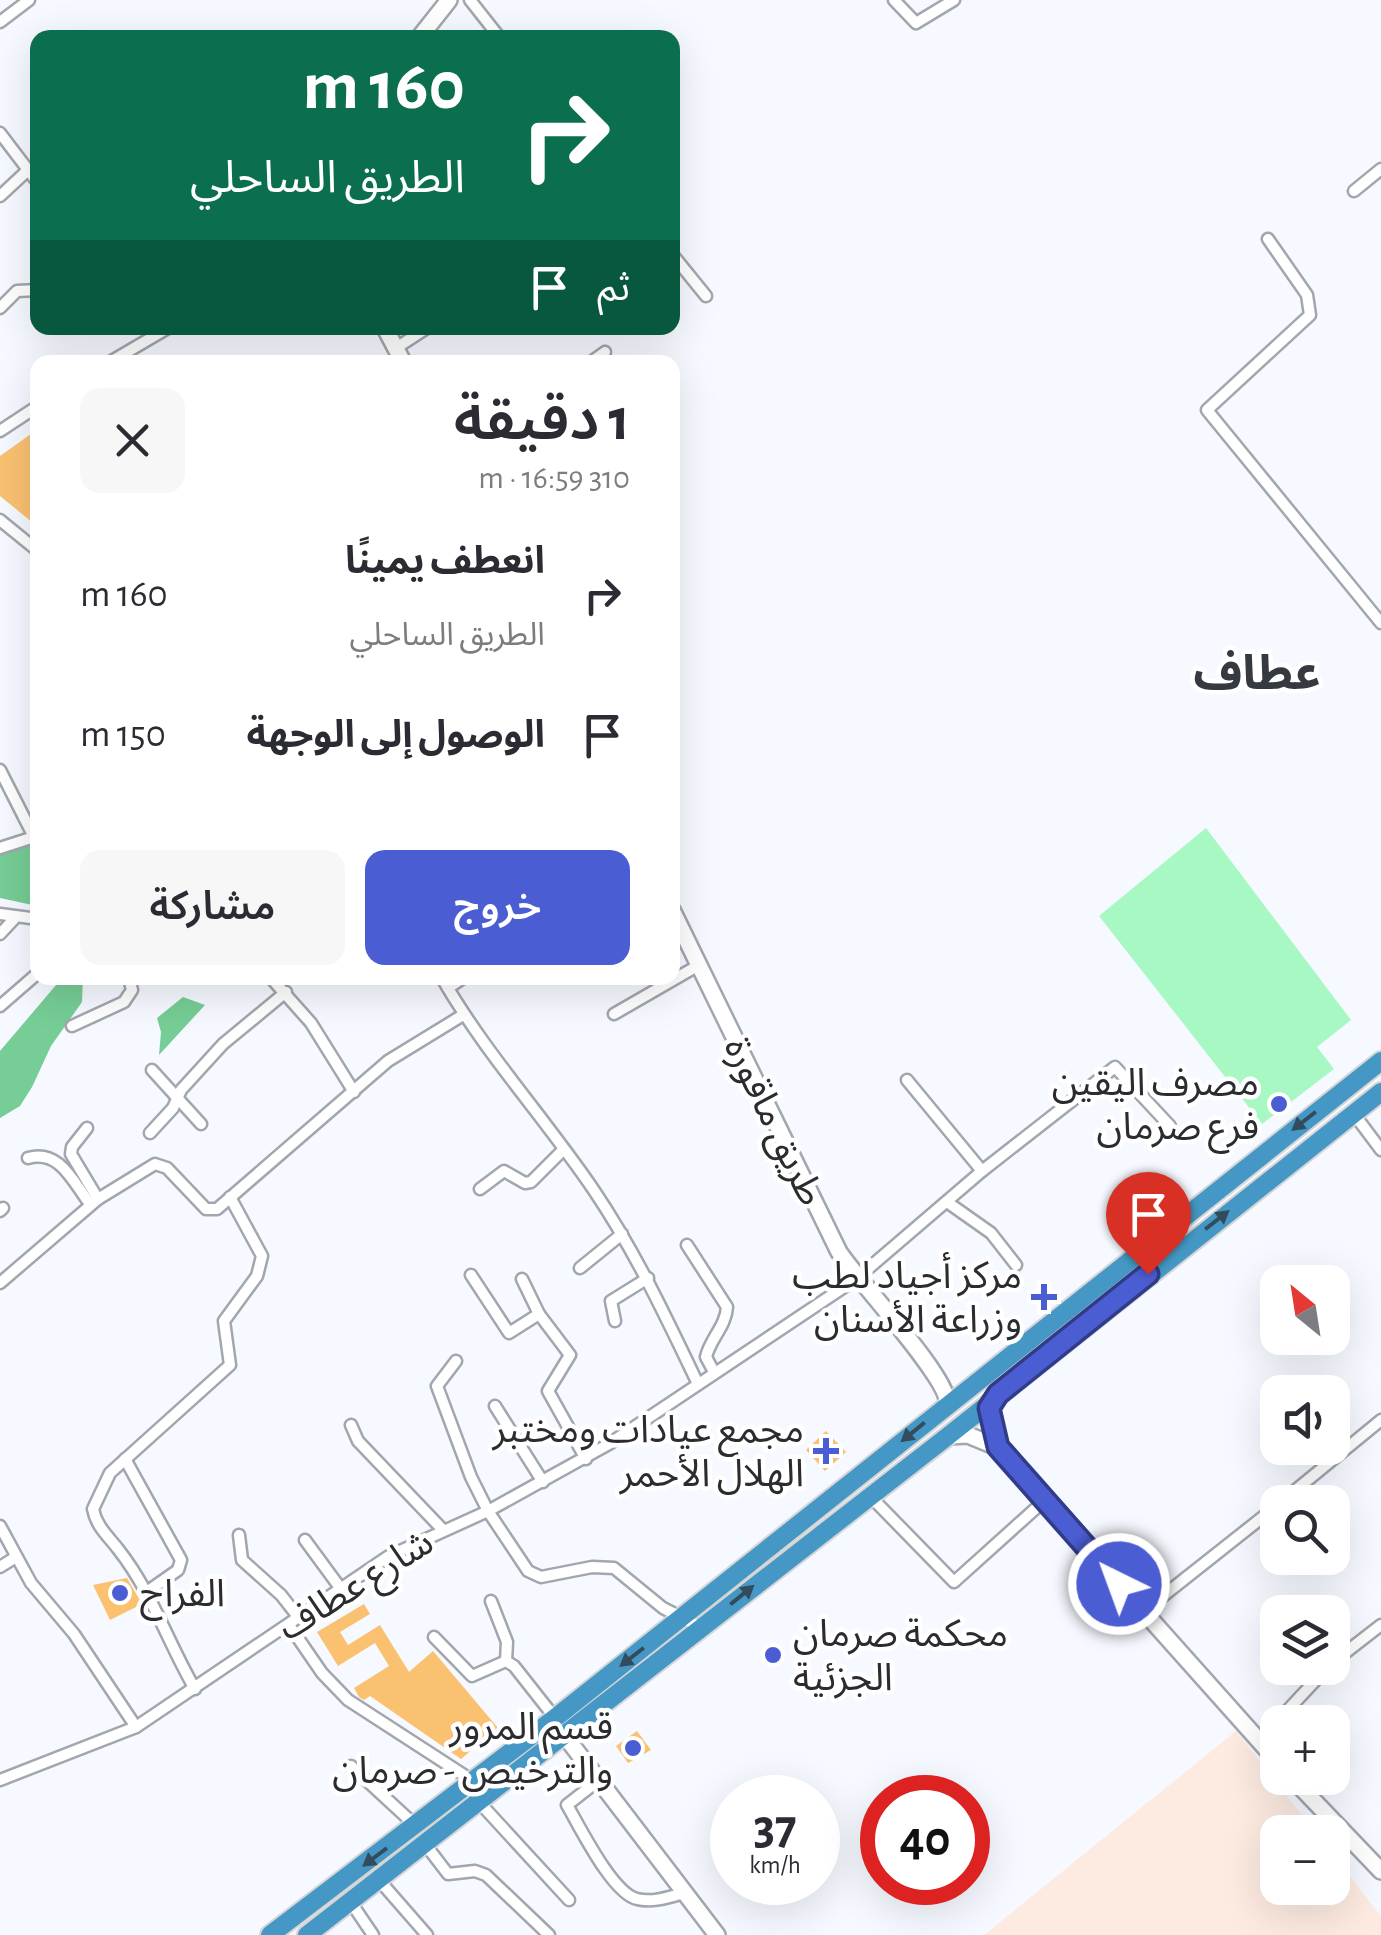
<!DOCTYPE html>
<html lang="ar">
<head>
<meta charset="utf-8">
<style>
	body { margin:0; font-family:"Alegreya Sans","Noto Sans Arabic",sans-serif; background:#f7f7f7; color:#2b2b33; direction:rtl; height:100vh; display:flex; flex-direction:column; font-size:38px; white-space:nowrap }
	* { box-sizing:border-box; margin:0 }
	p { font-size:32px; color:#7c7c81 }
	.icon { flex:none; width:55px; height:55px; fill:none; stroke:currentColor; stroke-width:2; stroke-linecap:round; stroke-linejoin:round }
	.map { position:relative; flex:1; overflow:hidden; direction:ltr }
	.panel { position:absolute; left:30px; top:355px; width:650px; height:630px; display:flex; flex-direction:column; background:#fff; border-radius:20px; box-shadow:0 10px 40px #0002; direction:rtl }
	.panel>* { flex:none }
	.banner { position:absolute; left:30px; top:30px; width:650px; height:305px; border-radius:20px; box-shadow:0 10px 40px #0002; direction:rtl; background:#0b6e4f; color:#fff; overflow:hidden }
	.needle { width:65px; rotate:330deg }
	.tools { position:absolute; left:1260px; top:1265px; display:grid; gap:20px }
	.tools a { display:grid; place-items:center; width:90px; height:90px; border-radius:20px; background:#fff; box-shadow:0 10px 40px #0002; font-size:50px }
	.speed { position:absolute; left:710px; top:1775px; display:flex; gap:20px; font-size:50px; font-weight:700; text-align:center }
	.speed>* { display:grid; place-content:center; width:130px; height:130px; border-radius:50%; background:#fff; box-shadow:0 10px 40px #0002; line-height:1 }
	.speed small { font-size:25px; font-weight:400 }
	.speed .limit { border:15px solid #d22; background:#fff; color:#111 }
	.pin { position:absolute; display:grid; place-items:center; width:85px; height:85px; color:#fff; margin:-102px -42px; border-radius:50% 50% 50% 0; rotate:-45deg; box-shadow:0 0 10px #0007 }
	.pin .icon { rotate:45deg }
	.me { position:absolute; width:110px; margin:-55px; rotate:318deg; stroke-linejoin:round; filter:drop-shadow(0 0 8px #0008) }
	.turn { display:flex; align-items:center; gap:35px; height:210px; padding:0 50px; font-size:45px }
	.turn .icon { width:130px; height:130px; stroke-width:2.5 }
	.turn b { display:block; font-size:70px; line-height:85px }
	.then { display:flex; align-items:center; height:95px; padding:0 50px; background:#0003; gap:20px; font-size:38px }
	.round { display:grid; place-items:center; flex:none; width:105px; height:105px; border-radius:20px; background:#f7f7f7 }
	.summary { display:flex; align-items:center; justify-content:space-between; height:170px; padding:0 50px }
	h1 { font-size:60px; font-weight:600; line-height:75px }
	.button { display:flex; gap:20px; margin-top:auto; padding:20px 50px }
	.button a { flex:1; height:115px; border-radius:20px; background:#4b5dd2; color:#fff; font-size:40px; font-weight:600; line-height:115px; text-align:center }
	.button a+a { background:#f7f7f7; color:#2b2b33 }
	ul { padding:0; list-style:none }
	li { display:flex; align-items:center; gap:30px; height:140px; padding:0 50px }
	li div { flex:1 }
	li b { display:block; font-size:38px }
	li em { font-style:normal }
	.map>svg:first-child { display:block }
</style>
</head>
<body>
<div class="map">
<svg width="1381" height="1935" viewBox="0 0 1381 1935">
	<rect width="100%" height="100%" fill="#f6f9ff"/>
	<path fill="#fdebe1" d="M1236 1731 1315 1832H1278V1888H1332L1333 1855 1381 1916V1935H984Z"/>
	<path fill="#a7f8c2" d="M1206 828 1351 1020 1317 1047 1334 1069 1262 1124 1099 916Z"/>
	<g fill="#76cd95">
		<path d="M37 844V906L0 898V854Z"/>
		<path d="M62 978H83L82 1002 51 1046 32 1087 20 1106 0 1118V1051Z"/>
		<path d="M183 997 205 1005 159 1055 161 1032 157 1018Z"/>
	</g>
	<g fill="#fac171">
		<path d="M38 429V527L0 496V456Z"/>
		<path d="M826 1431 846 1452 825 1471 806 1450Z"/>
		<path d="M127 1578 142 1604 110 1620 93 1585Z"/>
		<path d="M364 1604 370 1614 340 1632 348 1645 380 1625 409 1672 433 1651 498 1728 461 1759 370 1696 364 1700 359 1697 354 1688 389 1666 375 1643 338 1666 317 1632Z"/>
		<path d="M637 1731 651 1750 628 1763 616 1746Z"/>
	</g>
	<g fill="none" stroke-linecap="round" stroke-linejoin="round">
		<defs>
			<g id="street">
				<path d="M470 0 500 38"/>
				<path d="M894 0 916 23 954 0"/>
				<path d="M0 22 29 0"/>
				<path d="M0 133 38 183"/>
				<path d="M1354 191 1381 169"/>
				<path d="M0 196 28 170"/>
				<path d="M1268 239 1307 295 1310 315 1207 410 1381 623"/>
				<path d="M672 254 706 296"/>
				<path d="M0 308 17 291 38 290"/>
				<path d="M396 348 427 328"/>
				<path d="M110 362 168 328"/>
				<path d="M591 362 605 352"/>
				<path d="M0 431 38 406"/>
				<path d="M0 520 38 551"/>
				<path d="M0 770 34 837 0 848"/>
				<path d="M0 914 38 919"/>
				<path d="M0 934 14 919"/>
				<path d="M271 978 311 1023 354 1092"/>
				<path d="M442 978C485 1053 544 1117 593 1189 635 1251 666 1317 698 1384"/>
				<path d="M448 988 463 978"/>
				<path d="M0 1006 38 973"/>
				<path d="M614 1014 699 965"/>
				<path d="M72 1026 124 1002 132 990 129 978"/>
				<path d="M152 1070 201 1124"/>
				<path d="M907 1080 982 1171"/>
				<path d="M1354 1114 1381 1150"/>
				<path d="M87 1128 72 1147 71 1154 98 1199"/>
				<path d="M150 1133 173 1108 181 1090 223 1044 286 992"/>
				<path d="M28 1158C60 1149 73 1182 90 1204"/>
				<path d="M480 1189 504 1171 525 1183 531 1182 563 1150"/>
				<path d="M947 1202 991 1233 1016 1265"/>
				<path d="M0 1211 3 1208"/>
				<path d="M687 1245 727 1307C726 1326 710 1339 706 1357L714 1372"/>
				<path d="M580 1268 622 1234"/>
				<path d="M471 1275 509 1333 539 1314"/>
				<path d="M522 1279 539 1314 570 1355 548 1391 586 1459"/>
				<path d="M0 1283 98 1199 155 1164 167 1168 206 1209H217L388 1061 463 1015"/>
				<path d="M615 1321 611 1301 648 1278"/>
				<path d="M456 1361 437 1386 471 1477 488 1511 528 1571 541 1577 592 1567 614 1568 663 1608 702 1628"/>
				<path d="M495 1406 543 1482"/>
				<path d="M351 1425 358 1441 442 1529"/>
				<path d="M125 1459 181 1560 178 1570 148 1591"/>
				<path d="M870 1496 954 1582 1045 1500"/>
				<path d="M1281 1502 1381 1420"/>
				<path d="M0 1526 31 1583 74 1634 136 1727"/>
				<path d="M239 1535 242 1560 281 1595 299 1618"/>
				<path d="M305 1540 341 1589"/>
				<path d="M0 1567 16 1557"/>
				<path d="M491 1601 507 1642 506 1661"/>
				<path d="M1144 1611 1278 1505"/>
				<path d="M289 1625 322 1673 348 1700 473 1781"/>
				<path d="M434 1637 472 1676 506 1661 514 1666 555 1718"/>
				<path d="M1332 1663 1381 1625"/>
				<path d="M195 1689C168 1643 152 1592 118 1549 108 1536 96 1526 93 1509L110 1473 230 1365 224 1321 257 1276 262 1256 230 1197"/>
				<path d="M1259 1741 1327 1668"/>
				<path d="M351 1766 416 1826"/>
				<path d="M0 1780 136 1727 389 1556 488 1511 609 1444 856 1279 982 1171 1115 1067 1170 1126"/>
				<path d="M599 1780 567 1805C580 1827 612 1893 637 1899 652 1903 670 1897 684 1893"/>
				<path d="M479 1802 569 1900"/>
				<path d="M425 1844 448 1874 475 1871 486 1875 549 1935"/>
				<path d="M379 1880 427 1935"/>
				<path d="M350 1901 373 1935"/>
			</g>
			<g id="secondary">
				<path d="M419 38 449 0"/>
				<path d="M385 328 403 362"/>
				<path d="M672 910 839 1252C858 1281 951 1380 947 1404"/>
				<path d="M995 1398 988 1416 997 1447 1278 1762"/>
				<path d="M948 1436 968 1435 997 1447"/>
				<path d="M565 1736 717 1935"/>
				<path d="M1292 1778 1381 1871"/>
			</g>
			<g id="highway">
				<path d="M270 1935 555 1718 1381 1061"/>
				<path d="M307 1935 948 1436 1381 1092"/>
			</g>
		</defs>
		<use href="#street" stroke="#a2a6ae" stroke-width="15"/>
		<use href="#secondary" stroke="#a2a6ae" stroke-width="20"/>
		<use href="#highway" stroke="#d5d5d6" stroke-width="22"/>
		<use href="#street" stroke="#fff" stroke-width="10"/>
		<use href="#secondary" stroke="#fff" stroke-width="15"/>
		<use href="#highway" stroke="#4598c5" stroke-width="18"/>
	</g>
	<defs><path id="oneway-solid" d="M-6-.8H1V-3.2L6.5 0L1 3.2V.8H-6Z" transform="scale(2.5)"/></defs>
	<g fill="#334c5d">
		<use href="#oneway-solid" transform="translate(1304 1121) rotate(142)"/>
		<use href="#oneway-solid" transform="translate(1217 1220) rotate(-38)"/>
		<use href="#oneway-solid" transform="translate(913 1432) rotate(141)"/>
		<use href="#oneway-solid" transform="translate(742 1595) rotate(-39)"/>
		<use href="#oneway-solid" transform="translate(632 1657) rotate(142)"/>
		<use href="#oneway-solid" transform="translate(375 1857) rotate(143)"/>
	</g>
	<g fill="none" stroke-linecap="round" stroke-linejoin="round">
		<defs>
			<path id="route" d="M1119 1584 998 1447 989 1408 998 1394 1148 1274"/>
		</defs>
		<use href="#route" stroke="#313c88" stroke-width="25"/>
		<use href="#route" stroke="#4b5dd2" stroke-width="18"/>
	</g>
	<g fill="#4b5dd2" stroke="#fff" stroke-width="4">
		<circle cx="1279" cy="1104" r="10"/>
		<path d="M1039 1282h10v10h10v10h-10v10h-10v-10h-10v-10h10z"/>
		<path d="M821 1436h10v10h10v10h-10v10h-10v-10h-10v-10h10z"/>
		<circle cx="120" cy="1593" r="10"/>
		<circle cx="773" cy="1655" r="10"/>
		<circle cx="633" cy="1748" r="10"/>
	</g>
	<g text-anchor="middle" stroke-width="9" stroke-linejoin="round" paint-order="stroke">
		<g font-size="38" fill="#2b2c30" stroke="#fff" text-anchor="end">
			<text x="1259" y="1095">مصرف اليقين<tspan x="1259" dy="44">فرع صرمان</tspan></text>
			<text x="1022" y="1288">مركز أجياد لطب<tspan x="1022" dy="44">وزراعة الأسنان</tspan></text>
			<text x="804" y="1442">مجمع عيادات ومختبر<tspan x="804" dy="44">الهلال الأحمر</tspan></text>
			<text x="140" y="1606" text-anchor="start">الفراح</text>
			<text x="793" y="1646" text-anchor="start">محكمة صرمان<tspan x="793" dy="44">الجزئية</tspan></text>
			<text x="613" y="1739">قسم المرور<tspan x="613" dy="44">والترخيص - صرمان</tspan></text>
		</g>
		<g font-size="38" fill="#2b2c30" stroke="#fff">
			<text transform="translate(775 1121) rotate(64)" y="13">طريق ماقورة</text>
			<text transform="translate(355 1584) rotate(-32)" y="13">شارع عطاف</text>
		</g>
		<g font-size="48" font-weight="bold" fill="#353940" stroke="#fff">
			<text x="1257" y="689">عطاف</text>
		</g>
	</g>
</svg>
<div class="tools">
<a><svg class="needle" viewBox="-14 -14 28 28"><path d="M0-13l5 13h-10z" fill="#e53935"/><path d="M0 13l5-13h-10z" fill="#7c7c81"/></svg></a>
<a><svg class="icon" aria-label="sound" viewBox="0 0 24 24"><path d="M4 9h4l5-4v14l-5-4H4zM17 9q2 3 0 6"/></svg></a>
<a><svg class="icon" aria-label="search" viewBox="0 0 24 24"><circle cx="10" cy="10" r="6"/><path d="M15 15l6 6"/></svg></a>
<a><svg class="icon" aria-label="layers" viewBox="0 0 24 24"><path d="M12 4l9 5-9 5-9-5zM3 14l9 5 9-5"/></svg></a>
<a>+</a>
<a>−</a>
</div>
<div class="speed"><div>37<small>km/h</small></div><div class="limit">40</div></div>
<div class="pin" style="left:1148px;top:1274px;background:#d93025"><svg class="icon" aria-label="arrive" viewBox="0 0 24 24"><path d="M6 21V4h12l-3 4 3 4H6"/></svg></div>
<svg class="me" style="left:1119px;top:1584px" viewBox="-20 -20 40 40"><circle r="17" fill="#4b5dd2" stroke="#fff" stroke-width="3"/><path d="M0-11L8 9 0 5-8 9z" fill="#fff"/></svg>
<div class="banner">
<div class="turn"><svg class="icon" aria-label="right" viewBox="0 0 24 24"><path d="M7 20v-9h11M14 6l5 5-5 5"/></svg><div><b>160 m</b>الطريق الساحلي</div></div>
<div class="then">ثم<svg class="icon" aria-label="arrive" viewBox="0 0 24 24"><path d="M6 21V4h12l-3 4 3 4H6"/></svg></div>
</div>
<section class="panel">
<div class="summary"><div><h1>1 دقيقة</h1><p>310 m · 16:59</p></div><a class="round"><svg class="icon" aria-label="close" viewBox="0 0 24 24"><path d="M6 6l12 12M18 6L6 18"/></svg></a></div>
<ul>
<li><svg class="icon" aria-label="right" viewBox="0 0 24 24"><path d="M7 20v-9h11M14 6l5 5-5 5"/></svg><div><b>انعطف يمينًا</b><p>الطريق الساحلي</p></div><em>160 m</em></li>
<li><svg class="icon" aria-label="arrive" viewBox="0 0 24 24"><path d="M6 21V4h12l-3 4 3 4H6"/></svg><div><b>الوصول إلى الوجهة</b></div><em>150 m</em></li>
</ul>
<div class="button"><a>خروج</a><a>مشاركة</a></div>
</section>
</div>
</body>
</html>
